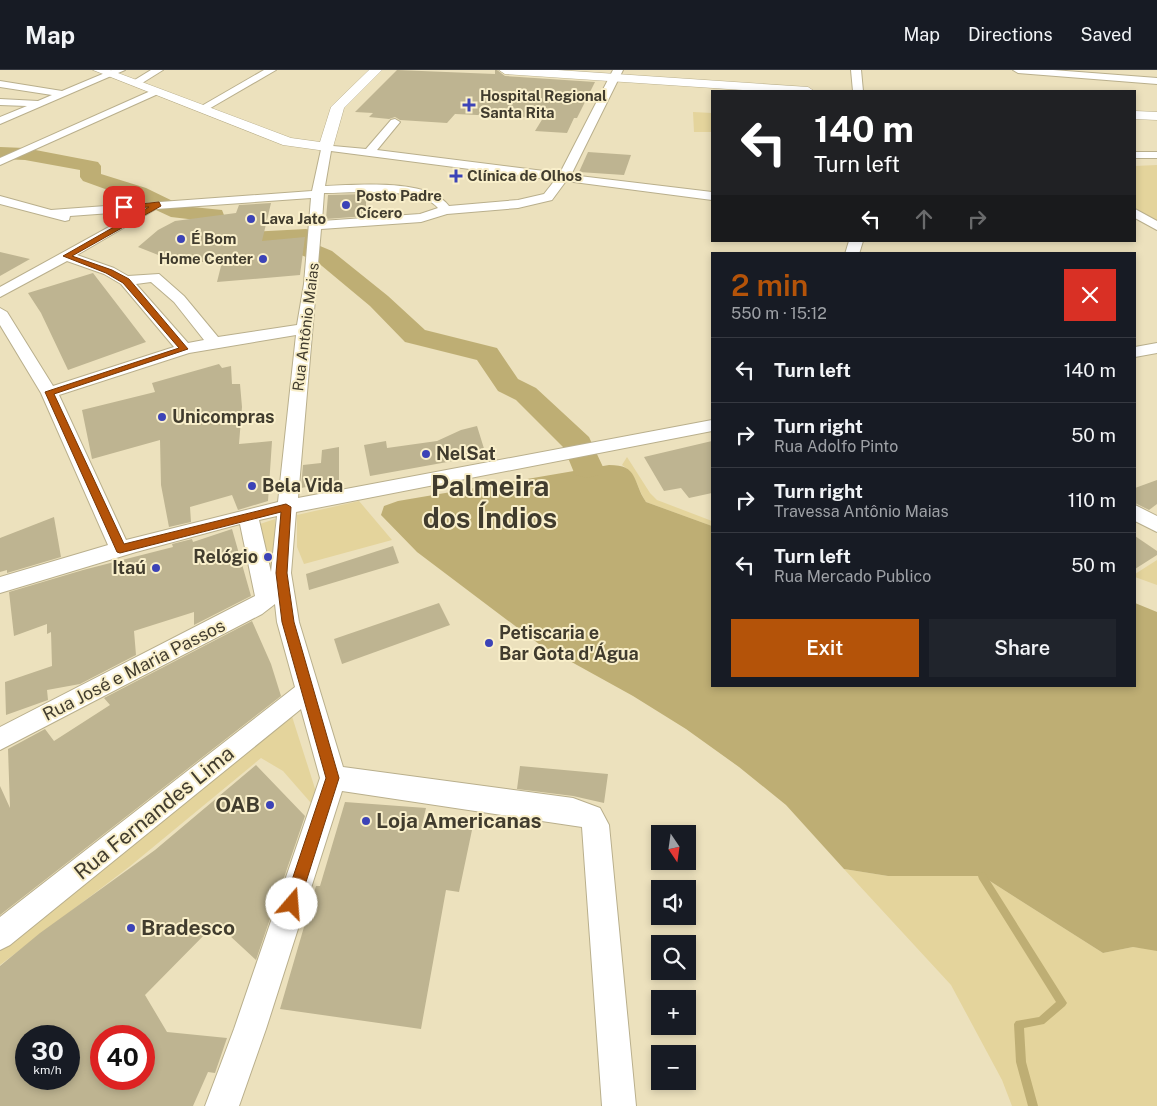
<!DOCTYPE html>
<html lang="en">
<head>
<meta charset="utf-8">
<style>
	body { margin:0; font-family:"Public Sans",sans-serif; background:#20242c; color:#f1f3f6; height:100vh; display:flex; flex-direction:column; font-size:19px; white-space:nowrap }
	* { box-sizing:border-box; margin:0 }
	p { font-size:16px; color:#9ea1a6 }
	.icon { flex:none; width:28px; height:28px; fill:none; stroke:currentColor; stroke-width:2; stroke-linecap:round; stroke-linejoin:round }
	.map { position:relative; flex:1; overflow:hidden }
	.side { position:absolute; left:711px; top:182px; width:425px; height:435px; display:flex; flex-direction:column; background:#171b24; border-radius:0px; box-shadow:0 2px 8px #0003 }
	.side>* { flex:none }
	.top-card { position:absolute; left:711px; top:20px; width:425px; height:152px; border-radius:0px; box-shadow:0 2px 8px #0003; background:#202124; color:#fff; overflow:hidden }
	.needle { width:32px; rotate:167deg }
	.controls { position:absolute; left:651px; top:755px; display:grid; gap:10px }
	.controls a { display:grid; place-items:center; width:45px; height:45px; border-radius:0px; background:#171b24; box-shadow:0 2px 8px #0003; font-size:25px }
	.speed { position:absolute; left:15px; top:955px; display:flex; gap:10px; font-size:25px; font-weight:700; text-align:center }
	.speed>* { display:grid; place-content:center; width:65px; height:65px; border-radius:50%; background:#171b24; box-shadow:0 2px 8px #0003; line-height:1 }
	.speed small { font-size:12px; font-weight:400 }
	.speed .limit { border:8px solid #d22; background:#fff; color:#111 }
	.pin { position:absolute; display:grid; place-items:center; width:42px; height:42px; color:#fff; margin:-21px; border-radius:10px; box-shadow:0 2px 8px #0006 }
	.me { position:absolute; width:55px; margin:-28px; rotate:18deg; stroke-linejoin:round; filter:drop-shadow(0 0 4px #0008) }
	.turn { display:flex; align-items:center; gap:18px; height:105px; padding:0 20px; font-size:22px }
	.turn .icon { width:65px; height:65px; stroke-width:2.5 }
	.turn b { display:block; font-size:35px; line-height:42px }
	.lanes { display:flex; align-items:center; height:48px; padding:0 20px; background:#0003; justify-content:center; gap:25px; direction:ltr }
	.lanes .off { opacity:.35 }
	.round { display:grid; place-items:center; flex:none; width:52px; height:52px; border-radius:0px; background:#20242c }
	.summary { display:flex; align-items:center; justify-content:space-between; height:85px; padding:0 20px }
	h1 { font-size:30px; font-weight:600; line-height:38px; color:#b45309 }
	.button { display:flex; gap:10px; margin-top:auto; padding:10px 20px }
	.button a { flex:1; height:58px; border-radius:0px; background:#b45309; color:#fff; font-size:20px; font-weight:600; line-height:58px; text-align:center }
	.button a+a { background:#20242c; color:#f1f3f6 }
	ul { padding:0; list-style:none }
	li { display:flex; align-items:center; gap:15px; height:65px; padding:0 20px; border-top:1px solid #363941 }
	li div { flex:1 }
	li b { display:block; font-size:19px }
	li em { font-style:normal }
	header { display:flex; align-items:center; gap:30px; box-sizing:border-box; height:70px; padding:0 25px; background:#171b24; border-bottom:1px solid #363941 }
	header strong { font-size:24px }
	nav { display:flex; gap:28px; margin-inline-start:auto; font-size:18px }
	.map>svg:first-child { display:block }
</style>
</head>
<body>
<header>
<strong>Map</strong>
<nav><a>Map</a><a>Directions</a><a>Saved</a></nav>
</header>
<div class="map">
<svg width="1157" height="1036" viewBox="0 0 1157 1036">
	<rect width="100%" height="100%" fill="#ece1bd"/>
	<g fill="#e4d49c">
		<path d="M693 42 712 43V62H694Z"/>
		<path d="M1157 95V151L1135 139V96Z"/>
		<path d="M627 387 650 423 657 430 712 451V456L646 432C636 416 638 406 622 395Z"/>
		<path d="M359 431 392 470 304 494 297 477V445Z"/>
		<path d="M275 449 276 500 264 503 254 456Z"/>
		<path d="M1157 490V515L1135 507V504Z"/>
		<path d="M289 637 318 728V741L283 701 261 688 129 797 0 895V868Z"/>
		<path d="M844 799 888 806H982L1103 883 1133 877 1157 880V1036H1012L1002 1010 951 915Z"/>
	</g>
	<path fill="#beae74" d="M609 395C639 395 632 411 646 432L712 456V616H1135V533L1157 542V881L1133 877 1103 883 982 806H888L844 799 786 735 739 697 686 659 633 626 539 574 417 482 381 445 384 436 398 431Z"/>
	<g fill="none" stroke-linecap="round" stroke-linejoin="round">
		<path fill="#beae74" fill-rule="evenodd" d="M982 802 985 803 1067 933 1065 936 1044 954 1024 958 1026 992 1038 1036H1028L1016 992 1014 954 1016 951 1039 947 1056 932 979 809 978 806 979 803Z"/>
		<path fill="#beae74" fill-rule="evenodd" d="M0 77 25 78 98 92 101 96V104L146 118 183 136 222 140 231 163 306 159 314 161 320 176 332 181 388 226 425 260 497 278 518 309 536 318 589 367 603 397 599 405 587 408 575 405 564 378 516 330 498 321 477 290 405 272 370 236 316 191 301 185 296 174 222 178 214 176 205 151 171 147 130 128 83 111 80 107V100L25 90 0 89Z"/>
	</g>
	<g fill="#beb491" fill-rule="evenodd">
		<path d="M397 0 495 4V0H497L505 6 595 12 577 48H574L567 63 535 61 543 48 455 44 447 53 400 50 395 47 389 49 369 47 373 43 355 42Z"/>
		<path d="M588 82 631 85 624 105 579 102Z"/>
		<path d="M366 124V146L326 149 328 125Z"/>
		<path d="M271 133 262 171 305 167 300 205 217 212 222 192H176L138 177 158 160 175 151 236 143 239 135Z"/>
		<path d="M0 182 30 189 0 206Z"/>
		<path d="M93 203 146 272 68 300 41 243 28 223Z"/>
		<path d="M219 294 222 298 231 296 232 314H240L242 337 239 374 272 371 268 431 238 440 232 425 190 437 191 452 169 457 161 415 160 370 92 389 82 340 155 322 152 313Z"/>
		<path d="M477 356 486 385 370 406 364 375 386 371 387 378 437 371 461 360Z"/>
		<path d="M712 371V423L689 428 681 418 664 421 644 387Z"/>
		<path d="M339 377V411L301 418 303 395 321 393 322 380Z"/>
		<path d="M1157 410V434L1149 440 1135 433V418Z"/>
		<path d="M54 447 61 487 7 503V500L0 502V468Z"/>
		<path d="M232 459 251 526 194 555V542L134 561 136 585 80 614 47 620 48 630 6 645 5 612 52 596 51 562 47 564V554L14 566 9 522 83 500 173 477 172 474 192 469 193 472Z"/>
		<path d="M1135 466 1157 481V485L1135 499Z"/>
		<path d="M393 476 399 493 309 520 306 504Z"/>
		<path d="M439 533 450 555 342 594 334 569Z"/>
		<path d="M252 551 271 594 281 626 0 845V716L10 738 8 679 45 659 54 671 110 635 104 628Z"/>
		<path d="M256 695 305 746 256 890 216 853 145 925 167 962 227 968 215 1003 208 1002 193 1036H0V896L40 863 155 780ZM26 966H69V1009H26ZM101 966H144V1009H101Z"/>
		<path d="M520 696 608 704 604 733 573 726 517 719Z"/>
		<path d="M345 732 426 738 422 755 472 760 459 822 446 820 421 959 280 939 316 816H320Z"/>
	</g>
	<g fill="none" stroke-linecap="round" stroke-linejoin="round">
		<defs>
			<g id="minor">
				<path d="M112 0H125L0 54V47L27 36 0 35V29L38 31 52 25 0 17V11L62 21Z"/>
				<path d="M151 0H163L139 15H133V11Z"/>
				<path d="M264 0H276L207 40 198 38Z"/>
				<path d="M613 0H623L571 105 712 122V130L566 111 552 130 518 138 447 144 421 152 321 159 298 428 712 350V361L296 442 291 503 299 552 343 697 573 728 600 738 609 755 636 1036H602L582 757 342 721 266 959 239 1036H205L234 959 320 708 301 639 10 875 0 880V847L295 617 277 552 275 534 262 544 0 680V657L255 526 240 454 136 482 0 523V507L108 475 41 323 0 255V238L7 242 53 316 174 277 121 214 104 204 67 191 0 227V217L138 141 70 146 69 150 65 151 0 134V126L51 140 312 121 322 75 366 79 391 50 395 49 400 52 377 80 560 103ZM331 81 555 110 544 124 518 130 449 136C428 108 357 115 325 116ZM324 123C350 123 421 116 438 138L420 144 322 151ZM311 128 304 214 297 255 218 267 184 226 159 204 128 206 114 198 77 185 156 139ZM151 212 174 232 204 270 188 273 136 214ZM296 265 278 432 126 470 59 325 189 283ZM277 446 271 502 259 450Z"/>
				<path d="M851 0H861L863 21H853Z"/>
				<path d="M1013 0H1053L1157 8V14L1018 3Z"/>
				<path d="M155 19 160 22 158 24 0 95V88Z"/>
				<rect x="1135" y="82" width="22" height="6"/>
				<path d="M1135 139 1157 151V160L1135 148Z"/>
				<path d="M849 171H863L859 184H845Z"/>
				<path d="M1157 273V283L1135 287V277Z"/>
				<path d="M1135 435 1157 446V462L1135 451Z"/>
			</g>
			<g id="major">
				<path d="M93 0H110L291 68 320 72 331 37 369 0H382L344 38 333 77 326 81 283 75Z"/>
				<path d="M499 0H557L808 17 814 21H758L505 4Z"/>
				<path d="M1135 41 1157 42V50L1135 49Z"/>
			</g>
		</defs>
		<use href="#minor" stroke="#b9af8c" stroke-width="2"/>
		<use href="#major" stroke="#b9af8c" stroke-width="1"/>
		<use href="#minor" fill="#fff" fill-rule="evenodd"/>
		<use href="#major" fill="#fff" fill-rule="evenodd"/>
	</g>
	<path fill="#b45309" stroke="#753606" d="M159 132 161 136 72 186 112 200 129 209 188 279 54 324 124 474 286 434 291 437 287 503 294 552 339 708 299 834 297 839 292 841 286 839 284 834 326 708 282 552 276 503 281 442 120 483 117 482 45 322 179 278 123 213 106 203 63 186 149 137 124 139 122 136Z"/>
	<g fill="#3c43b7" stroke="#f9efca" stroke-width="2">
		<path d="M466.5 27.5h5v5h5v5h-5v5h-5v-5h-5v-5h5z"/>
		<path d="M453.5 98.5h5v5h5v5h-5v5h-5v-5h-5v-5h5z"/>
		<circle cx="346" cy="135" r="5"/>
		<circle cx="251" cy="149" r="5"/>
		<circle cx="181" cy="169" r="5"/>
		<circle cx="263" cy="189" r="5"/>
		<circle cx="162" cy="347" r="5"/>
		<circle cx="426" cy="384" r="5"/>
		<circle cx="252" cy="416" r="5"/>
		<circle cx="268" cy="487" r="5"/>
		<circle cx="156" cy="498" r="5"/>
		<circle cx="489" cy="573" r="5"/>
		<circle cx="270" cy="735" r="5"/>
		<circle cx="366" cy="751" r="5"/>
		<circle cx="131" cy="858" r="5"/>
	</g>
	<g text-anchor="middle" stroke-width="4" stroke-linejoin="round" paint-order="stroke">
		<g font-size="15" font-weight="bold" fill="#413c2e" stroke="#f9efca" text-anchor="start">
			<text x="480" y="31">Hospital Regional<tspan x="480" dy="17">Santa Rita</tspan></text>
			<text x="467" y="111">Clínica de Olhos</text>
			<text x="356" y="131">Posto Padre<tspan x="356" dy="17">Cícero</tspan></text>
			<text x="261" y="154">Lava Jato</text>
			<text x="191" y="174">É Bom</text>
			<text x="253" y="194" text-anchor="end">Home Center</text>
		</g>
		<g font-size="15" fill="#413c2e" stroke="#f9efca">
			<text transform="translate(306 257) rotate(-83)" y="5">Rua Antônio Maias</text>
		</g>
		<g font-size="18" font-weight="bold" fill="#413c2e" stroke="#f9efca" text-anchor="start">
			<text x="172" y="353">Unicompras</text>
			<text x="436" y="390">NelSat</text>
			<text x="262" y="422">Bela Vida</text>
			<text x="258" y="493" text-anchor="end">Relógio</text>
			<text x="146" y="504" text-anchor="end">Itaú</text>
			<text x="499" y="569">Petiscaria e<tspan x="499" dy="21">Bar Gota d'Água</tspan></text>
		</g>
		<g font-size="18" fill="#413c2e" stroke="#f9efca">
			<text transform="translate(134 600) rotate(-27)" y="6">Rua José e Maria Passos</text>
		</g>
		<g font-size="21" font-weight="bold" fill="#413c2e" stroke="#f9efca" text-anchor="start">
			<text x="260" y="742" text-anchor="end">OAB</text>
			<text x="376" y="758">Loja Americanas</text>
			<text x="141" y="865">Bradesco</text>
		</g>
		<g font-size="21" fill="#413c2e" stroke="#f9efca">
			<text transform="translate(154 743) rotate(-39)" y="7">Rua Fernandes Lima</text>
		</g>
		<g font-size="28" font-weight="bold" fill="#413c2e" stroke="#f9efca">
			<text x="490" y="426">Palmeira<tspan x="490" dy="32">dos Índios</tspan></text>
		</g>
	</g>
</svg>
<div class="controls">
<a><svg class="needle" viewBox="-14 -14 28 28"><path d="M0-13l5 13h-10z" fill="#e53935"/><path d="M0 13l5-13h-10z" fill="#9ea1a6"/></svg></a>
<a><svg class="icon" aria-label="sound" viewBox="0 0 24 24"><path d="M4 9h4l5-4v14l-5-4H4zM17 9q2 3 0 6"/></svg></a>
<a><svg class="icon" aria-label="search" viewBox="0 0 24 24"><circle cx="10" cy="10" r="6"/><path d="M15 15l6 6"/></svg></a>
<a>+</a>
<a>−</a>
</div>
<div class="speed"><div>30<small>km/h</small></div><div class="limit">40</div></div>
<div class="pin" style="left:124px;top:137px;background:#d93025"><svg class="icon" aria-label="arrive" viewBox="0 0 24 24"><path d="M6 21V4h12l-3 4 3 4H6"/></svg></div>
<svg class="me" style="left:292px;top:834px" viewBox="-20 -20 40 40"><circle r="19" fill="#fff"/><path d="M0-13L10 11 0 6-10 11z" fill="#b45309"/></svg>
<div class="top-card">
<div class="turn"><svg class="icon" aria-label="left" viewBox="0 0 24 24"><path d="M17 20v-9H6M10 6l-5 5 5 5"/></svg><div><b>140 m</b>Turn left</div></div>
<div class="lanes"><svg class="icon" aria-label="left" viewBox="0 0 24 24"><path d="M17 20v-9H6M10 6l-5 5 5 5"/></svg><svg class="icon off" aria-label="ahead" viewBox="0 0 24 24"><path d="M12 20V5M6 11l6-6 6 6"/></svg><svg class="icon off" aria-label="right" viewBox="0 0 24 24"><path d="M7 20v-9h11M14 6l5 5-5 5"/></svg></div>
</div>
<section class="side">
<div class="summary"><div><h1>2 min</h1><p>550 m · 15:12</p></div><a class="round" style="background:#d93025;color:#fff"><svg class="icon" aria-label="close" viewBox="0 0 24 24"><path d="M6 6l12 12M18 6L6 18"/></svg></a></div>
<ul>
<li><svg class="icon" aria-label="left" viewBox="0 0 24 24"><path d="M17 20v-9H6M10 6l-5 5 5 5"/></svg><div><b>Turn left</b></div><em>140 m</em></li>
<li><svg class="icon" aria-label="right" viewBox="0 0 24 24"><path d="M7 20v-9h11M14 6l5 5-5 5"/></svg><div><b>Turn right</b><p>Rua Adolfo Pinto</p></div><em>50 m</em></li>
<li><svg class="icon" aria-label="right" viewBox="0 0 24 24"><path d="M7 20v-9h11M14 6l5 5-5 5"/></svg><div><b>Turn right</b><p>Travessa Antônio Maias</p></div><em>110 m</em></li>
<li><svg class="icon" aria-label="left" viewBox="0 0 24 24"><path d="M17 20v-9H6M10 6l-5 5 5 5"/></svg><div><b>Turn left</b><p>Rua Mercado Publico</p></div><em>50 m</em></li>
</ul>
<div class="button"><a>Exit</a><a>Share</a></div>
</section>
</div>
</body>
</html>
